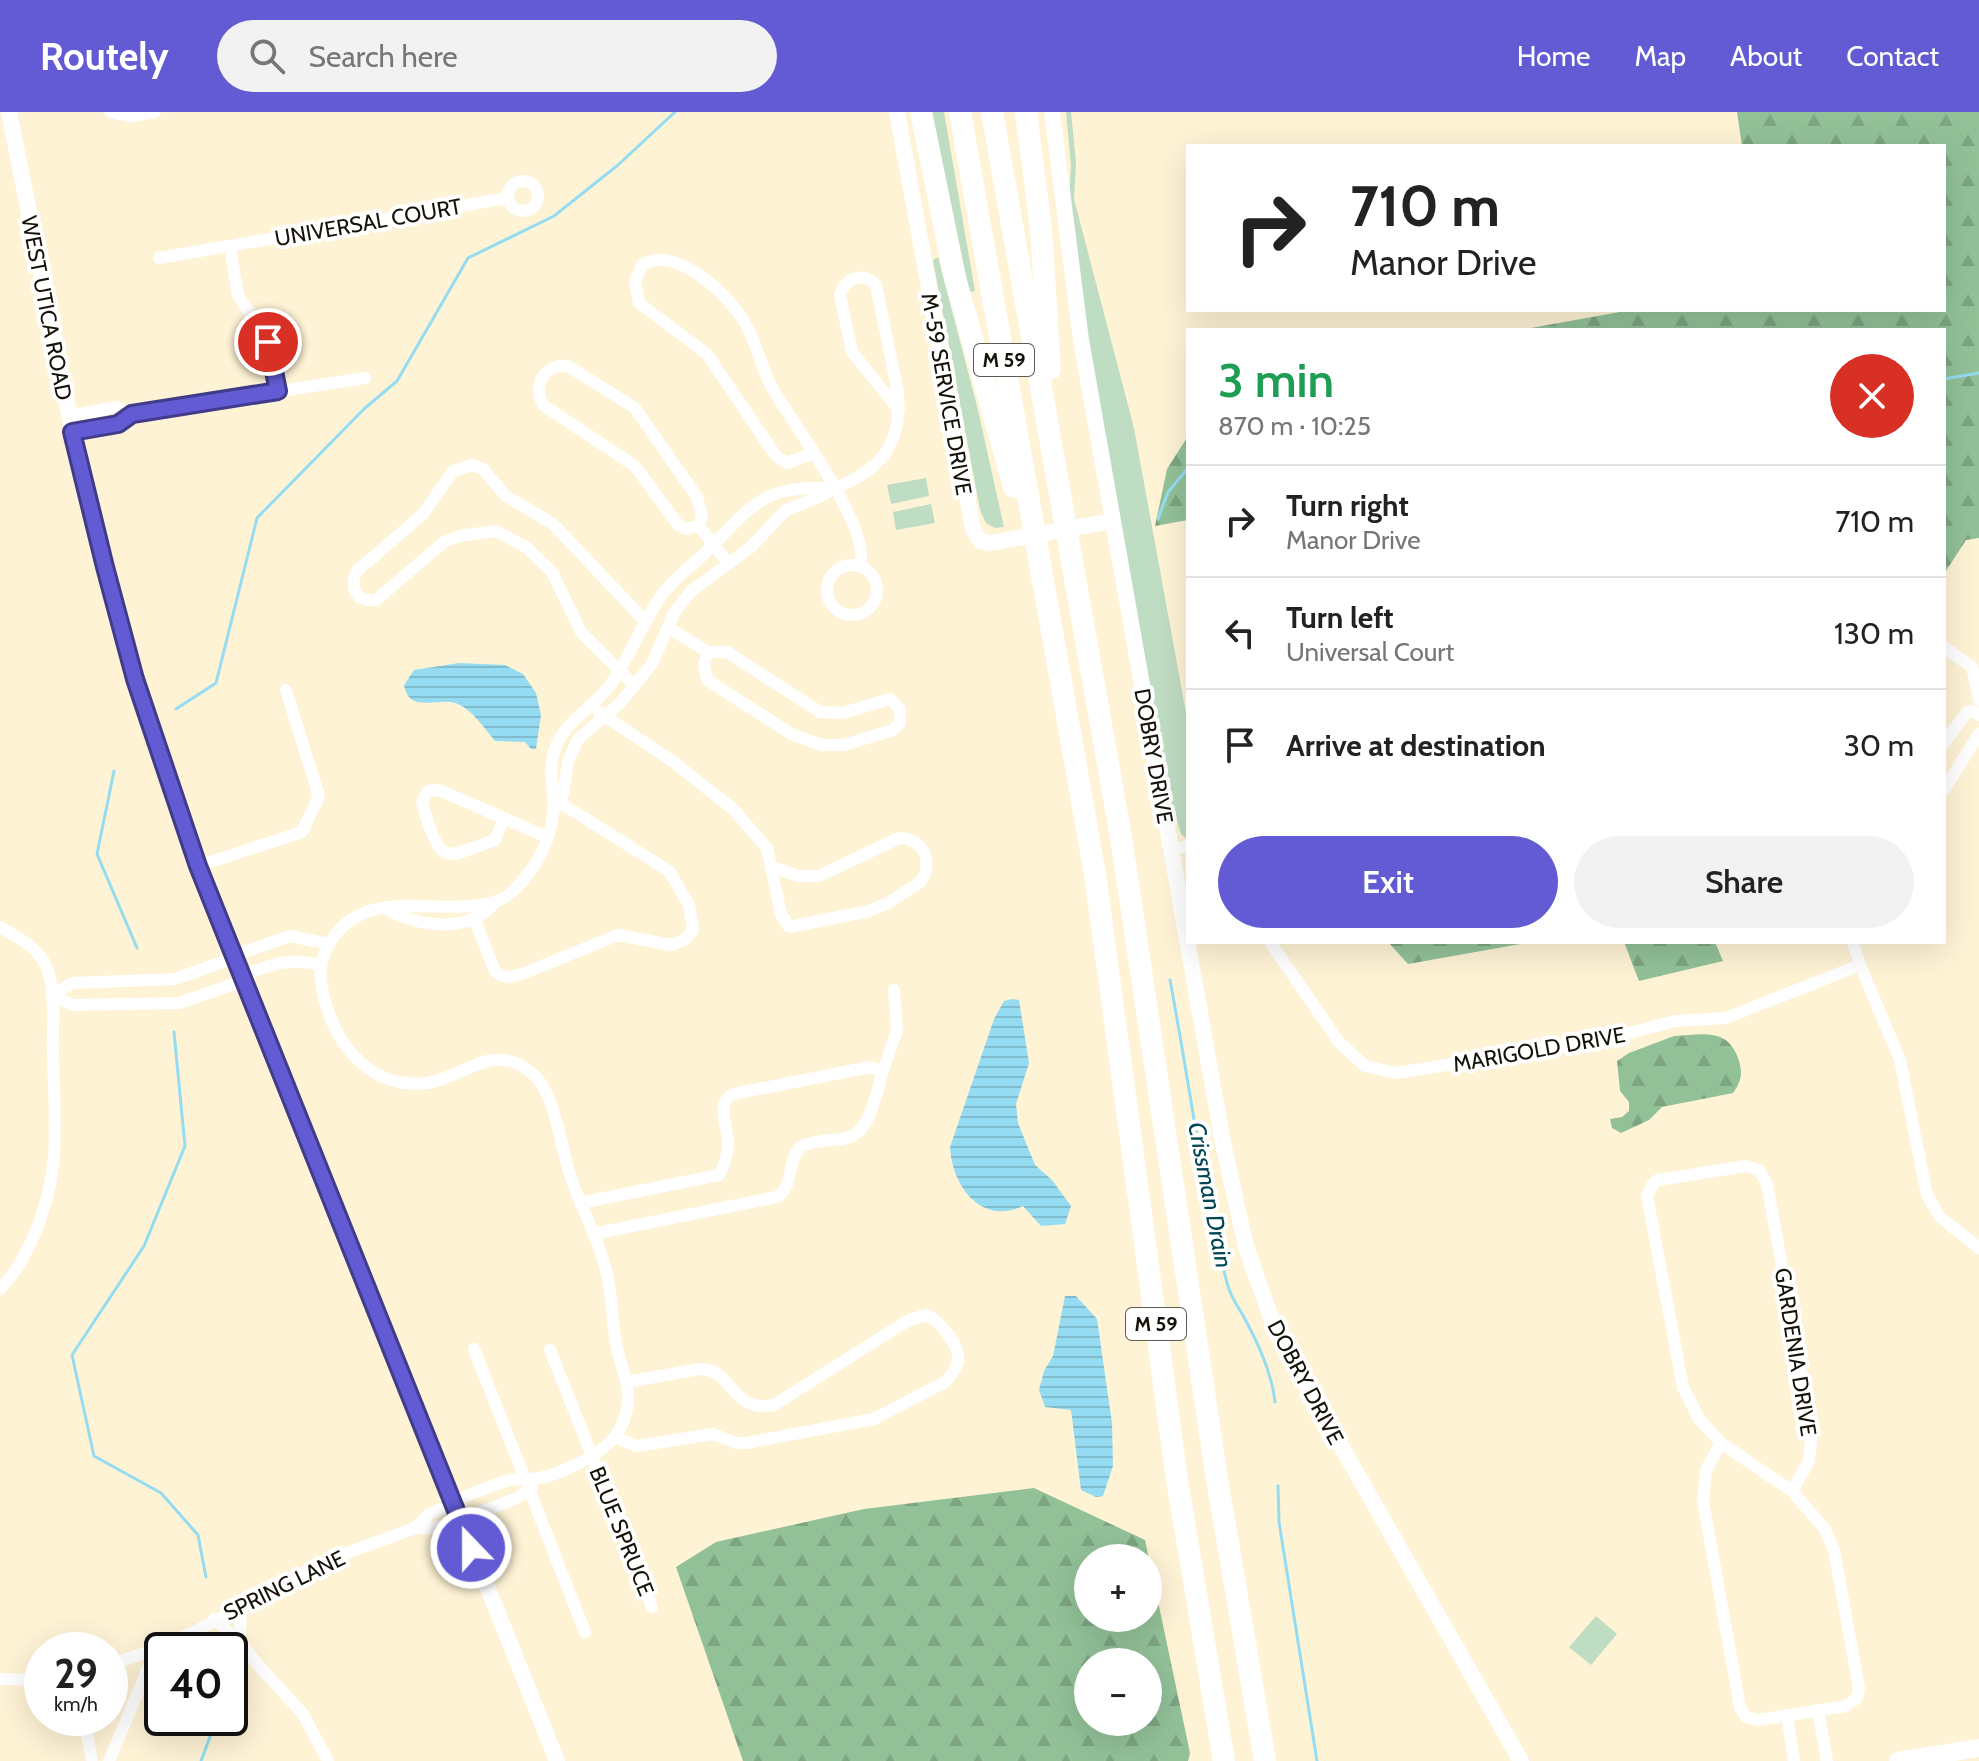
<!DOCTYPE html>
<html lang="en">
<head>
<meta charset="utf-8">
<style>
	body { margin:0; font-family:Cabin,sans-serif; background:#f2f2f2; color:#222; height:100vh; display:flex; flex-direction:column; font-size:30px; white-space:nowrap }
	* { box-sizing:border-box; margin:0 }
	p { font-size:26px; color:#767676 }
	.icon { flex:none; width:44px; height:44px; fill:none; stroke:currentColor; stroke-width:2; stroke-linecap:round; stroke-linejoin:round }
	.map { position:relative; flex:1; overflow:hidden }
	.drawer { position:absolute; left:1186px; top:216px; width:760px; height:616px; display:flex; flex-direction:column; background:#fff; border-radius:0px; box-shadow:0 8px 32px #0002 }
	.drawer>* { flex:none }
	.guide { position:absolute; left:1186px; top:32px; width:760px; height:168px; border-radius:0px; box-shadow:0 8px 32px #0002; background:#fff; color:#222; overflow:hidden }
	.fabs { position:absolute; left:1074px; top:1432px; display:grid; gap:16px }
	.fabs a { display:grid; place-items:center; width:88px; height:88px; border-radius:50%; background:#fff; box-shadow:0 8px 32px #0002; font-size:40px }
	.speed { position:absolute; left:24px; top:1520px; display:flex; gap:16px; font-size:40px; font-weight:700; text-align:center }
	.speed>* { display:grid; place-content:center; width:104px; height:104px; border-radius:50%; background:#fff; box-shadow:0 8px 32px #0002; line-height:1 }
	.speed small { font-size:20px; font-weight:400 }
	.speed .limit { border:4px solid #111; border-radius:12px; background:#fff; color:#111 }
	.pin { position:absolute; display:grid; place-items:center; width:68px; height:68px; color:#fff; margin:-34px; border:4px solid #fff; border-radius:50%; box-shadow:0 2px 8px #0007 }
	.me { position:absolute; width:88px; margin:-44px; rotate:338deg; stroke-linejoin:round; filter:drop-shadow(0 0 6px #0008) }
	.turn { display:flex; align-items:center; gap:28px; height:168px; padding:0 32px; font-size:36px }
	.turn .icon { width:104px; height:104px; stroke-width:2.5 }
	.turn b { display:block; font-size:56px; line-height:68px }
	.round { display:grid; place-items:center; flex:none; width:84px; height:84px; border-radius:42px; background:#f2f2f2 }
	.head { display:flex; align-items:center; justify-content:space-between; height:136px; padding:0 32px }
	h1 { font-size:48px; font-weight:600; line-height:60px; color:#1e9e55 }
	.primary-button { display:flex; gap:16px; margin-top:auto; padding:16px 32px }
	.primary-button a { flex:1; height:92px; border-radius:48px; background:#635bd4; color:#fff; font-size:32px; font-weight:600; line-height:92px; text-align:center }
	.primary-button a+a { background:#f2f2f2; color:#222 }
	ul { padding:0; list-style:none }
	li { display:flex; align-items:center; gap:24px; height:112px; padding:0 32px; border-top:2px solid #e0e0e0 }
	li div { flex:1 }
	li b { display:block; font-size:30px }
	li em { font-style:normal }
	header { display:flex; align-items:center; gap:48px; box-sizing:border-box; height:112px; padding:0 40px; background:#635bd4; color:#fff }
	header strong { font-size:38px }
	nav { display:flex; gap:44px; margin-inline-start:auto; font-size:28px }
	.search { width:560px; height:72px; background:#f2f2f2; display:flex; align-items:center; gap:20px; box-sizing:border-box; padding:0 28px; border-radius:44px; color:#767676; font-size:30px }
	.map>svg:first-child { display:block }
</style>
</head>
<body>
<header>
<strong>Routely</strong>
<div class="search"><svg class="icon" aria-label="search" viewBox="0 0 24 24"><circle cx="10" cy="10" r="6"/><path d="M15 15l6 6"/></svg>Search here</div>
<nav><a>Home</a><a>Map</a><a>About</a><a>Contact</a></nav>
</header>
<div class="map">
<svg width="1979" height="1649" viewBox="0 0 1979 1649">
	<defs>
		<pattern id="forest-firs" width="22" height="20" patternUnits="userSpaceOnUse" patternTransform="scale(2)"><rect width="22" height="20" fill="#92c198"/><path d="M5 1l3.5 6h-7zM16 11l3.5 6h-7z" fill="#7da582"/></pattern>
		<pattern id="water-rules" width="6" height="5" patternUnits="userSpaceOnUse" patternTransform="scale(2)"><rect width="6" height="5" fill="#95dcf2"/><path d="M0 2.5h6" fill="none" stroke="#80bcce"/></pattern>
	</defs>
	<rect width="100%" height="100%" fill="#fef3d5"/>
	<g fill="#bfddc3">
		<path d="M932 0H944L975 179 969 180Z"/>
		<path d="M1066 0H1071L1076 51 1074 87 1134 316 1188 612V728L1181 722 1170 687 1086 216 1069 85 1071 54Z"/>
		<path d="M938 145 978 298 1004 415 995 416 986 411 980 398 933 148Z"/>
		<path d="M926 366 929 384 891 392 887 373Z"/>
		<path d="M931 392 935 411 896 418 893 400Z"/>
		<path d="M1596 1504 1617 1522 1591 1553 1569 1535Z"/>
	</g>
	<g fill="url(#forest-firs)" fill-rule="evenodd">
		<path d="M1737 0H1979V426L1966 428 1944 462V218H1520L1631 198H1944V34H1742Z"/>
		<path d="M1188 324V408L1155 414 1167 357Z"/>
		<path d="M1388 830H1532L1408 852Z"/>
		<path d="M1624 830H1715L1723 849 1639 869Z"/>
		<path d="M1674 924C1701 923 1727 915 1738 946 1743 960 1742 969 1733 981L1662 995 1649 1008 1621 1021 1612 1016 1610 1007 1622 1005 1629 999V990L1620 979 1617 949 1629 941Z"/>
		<path d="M1034 1376 1145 1428 1190 1641 1188 1649H743L676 1455 716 1430 864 1397ZM1148 1446V1506H1088V1446ZM1148 1550V1610H1088V1550Z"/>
	</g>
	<g fill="url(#water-rules)">
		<path d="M459 551 505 553 523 562 536 581 541 603 536 637H531L525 630 495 629C485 617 473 599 458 592 439 584 409 603 404 573L414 558Z"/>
		<path d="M1012 887 1019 888 1029 951 1016 992 1018 1011 1035 1053 1052 1068 1071 1094 1065 1112 1041 1114 1023 1094C981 1114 952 1074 950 1035L994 907 1004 889Z"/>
		<path d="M1065 1184H1076L1097 1207 1112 1311 1113 1354 1103 1384 1096 1385 1081 1378 1071 1298 1045 1295 1039 1278 1044 1259 1053 1244Z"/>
	</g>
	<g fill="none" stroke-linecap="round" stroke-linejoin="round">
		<g stroke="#95dcf2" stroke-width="3">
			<path d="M1944 267 1979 261"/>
			<path d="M1158 407 1168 380 1188 356"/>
			<path d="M176 597 216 571 257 406 364 297 397 269 468 146 554 104 618 53 675 0"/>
			<path d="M114 659 97 742 137 836"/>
			<path d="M1170 868C1189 969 1202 1072 1227 1171 1231 1187 1239 1195 1246 1209 1259 1233 1272 1263 1275 1290"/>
			<path d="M174 920 185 1034 144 1134 72 1243 94 1344 161 1381 198 1423 206 1465"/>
			<path d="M1278 1374 1279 1410 1317 1649"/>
			<path d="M215 1537 216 1538"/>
			<path d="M201 1649 217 1606"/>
		</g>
		<g stroke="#fff" stroke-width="12">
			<path d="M110 0 131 4 155 0"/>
			<circle cx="523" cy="84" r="15"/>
			<path d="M230 135 238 183 268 230 278 279"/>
			<path d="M159 146 507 86"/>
			<path d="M132 302 365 266"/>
			<path d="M69 304 116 295 132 302 118 312 72 320"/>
			<path d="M814 341 787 351 776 344 707 242 639 191 635 169 642 153C676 132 730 184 745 211 758 233 761 258 774 279 794 313 872 417 860 453"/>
			<path d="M835 376C881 358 902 332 898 281L876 173C863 159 845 166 840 183L852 240 899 298"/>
			<path d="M699 414 687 417 679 414 635 354 543 293C532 273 544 252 568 254L635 296 697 385 702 403 699 414 728 451"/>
			<circle cx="852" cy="478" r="25"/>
			<path d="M669 516 708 540H727L820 600 843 601 890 587 900 597V611L893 618 844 633H822L793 623 707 568 704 552 708 540"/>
			<path d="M1944 535 1972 555 1979 588"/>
			<path d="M635 574 581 520 552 460 526 435 496 419 460 424 444 430 376 488C357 491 347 474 358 458L423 402 453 359 472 353 483 357 506 384 553 412 646 510"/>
			<path d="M599 600 675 651 734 698 767 736 781 802 789 815 869 799 888 791 919 771C935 752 924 726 899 726L819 764H798L773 755"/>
			<path d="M1944 631 1967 600 1974 599 1979 603"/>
			<path d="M1944 678 1979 622"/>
			<path d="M504 706 495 728 456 742C452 741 446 742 443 739 434 733 425 701 422 690L428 679 439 678 547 725"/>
			<path d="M1171 738 1188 734"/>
			<path d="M198 754 302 720 319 684 286 578"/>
			<path d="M387 797C417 815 470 822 494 791"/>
			<path d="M474 806 495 859C503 867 511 865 522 862L618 823 671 833 686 827 693 817 689 793 669 759 559 690"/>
			<path d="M0 815C17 825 38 835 46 854 57 879 52 913 53 939 54 1012 63 1056 33 1126 24 1145 15 1162 0 1177"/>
			<path d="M1270 830 1339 930 1365 954 1396 961 1600 929 1675 909 1726 906 1860 853"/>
			<path d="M1853 830 1860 853 1900 948 1927 1083 1940 1105 1979 1136"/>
			<path d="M233 844 290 824 329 832"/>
			<path d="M234 846 175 867 73 871 51 883 73 893 179 891 243 869"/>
			<path d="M242 864C272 852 289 845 321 853"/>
			<path d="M882 962 897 918 894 878"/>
			<path d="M1746 1054 1759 1058 1767 1072 1812 1319 1809 1349 1792 1379 1824 1416 1834 1438 1859 1576 1857 1586 1846 1594 1758 1608 1746 1605 1740 1595 1703 1389 1706 1358 1721 1331 1699 1307 1683 1275 1647 1084 1653 1072 1658 1068Z"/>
			<path d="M580 1091 719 1063C724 1054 728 1042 728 1031 728 1014 715 992 733 982L870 955 881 959C881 972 876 984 872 996 856 1042 835 1019 800 1035 787 1050 794 1074 777 1085L593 1122"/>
			<path d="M474 1237 585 1520"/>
			<path d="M550 1238 652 1495"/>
			<path d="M615 1325 636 1334 713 1322 736 1331H746L874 1307 945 1270C951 1264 957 1256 958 1248 960 1233 938 1207 926 1203L907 1209 774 1293C729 1301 734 1256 699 1257L627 1270"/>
			<path d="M1721 1331 1792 1379"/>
			<path d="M452 1389C470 1383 488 1375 506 1369 517 1366 527 1368 539 1366 560 1363 604 1341 616 1323 624 1312 628 1297 628 1284 628 1267 620 1252 617 1236 611 1209 613 1181 605 1155 597 1123 580 1094 570 1063 561 1036 555 982 534 963 495 927 466 965 427 971 365 978 328 924 321 869 319 851 324 838 335 823 374 773 444 807 497 789 513 784 529 762 537 749 545 735 552 718 553 702 555 681 547 659 555 637 564 610 591 597 608 576 628 549 639 518 657 490 669 471 686 458 702 444 724 424 743 397 770 384 789 375 814 375 835 376L821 384 786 398 750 436 691 479 674 501 652 552 620 591 578 627 568 650 563 682 554 699"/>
			<path d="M453 1392 429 1402 415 1416H435L459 1407"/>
			<path d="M460 1408 517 1386 532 1375"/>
			<path d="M214 1507 240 1530 241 1492"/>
			<path d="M240 1530 258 1553 303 1602 328 1649"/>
			<path d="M110 1553 156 1537"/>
			<path d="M0 1567 42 1568"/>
			<path d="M1818 1598 1827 1649"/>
			<path d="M1787 1603 1794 1649"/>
			<path d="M84 1606 92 1649"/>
			<path d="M109 1649 156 1537 198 1518 327 1448 415 1416"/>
		</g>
		<g stroke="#fff" stroke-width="16">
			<path d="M9 0 79 352 135 567 198 754 557 1649"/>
			<path d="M897 0 973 417 980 429 990 431 1112 409"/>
			<path d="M1052 0 1081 228 1223 1031 1246 1135 1276 1220 1521 1649"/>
		</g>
		<path stroke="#fff" stroke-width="18" d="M1898 1649 1979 1636"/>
		<g stroke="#fff" stroke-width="22">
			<path d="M921 0 955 166 1014 375"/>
			<path d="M960 0 1095 762 1177 1368 1224 1649"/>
			<path d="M992 0 1121 725 1217 1367 1265 1649"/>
			<path d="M1026 0 1041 117 1050 257"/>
		</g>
	</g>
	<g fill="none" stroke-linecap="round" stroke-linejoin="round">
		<defs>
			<path id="route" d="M268 230 278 279 132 302 118 312 72 320 105 455 135 567 198 754 471 1436"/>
		</defs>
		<use href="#route" stroke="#403b8a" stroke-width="20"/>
		<use href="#route" stroke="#635bd4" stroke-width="14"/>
	</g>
	<g text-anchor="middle" stroke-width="8" stroke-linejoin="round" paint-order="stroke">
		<g fill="#fff" stroke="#5b5952" stroke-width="2">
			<rect x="974" y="232" width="60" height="32" rx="6"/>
			<rect x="1126" y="1196" width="60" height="32" rx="6"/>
		</g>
		<g font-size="20" font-weight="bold" fill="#151208">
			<text x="1004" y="255">M 59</text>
			<text x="1156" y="1219">M 59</text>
		</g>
		<g font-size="22" fill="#151208" stroke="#fff">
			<text transform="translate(368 110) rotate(-10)" y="8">UNIVERSAL COURT</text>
			<text transform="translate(47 196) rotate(79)" y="8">WEST UTICA ROAD</text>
			<text transform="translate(947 282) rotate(80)" y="8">M-59 SERVICE DRIVE</text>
			<text transform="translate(1154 644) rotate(80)" y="8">DOBRY DRIVE</text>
			<text transform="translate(1539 937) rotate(-10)" y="8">MARIGOLD DRIVE</text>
			<text transform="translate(1796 1240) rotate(81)" y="8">GARDENIA DRIVE</text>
			<text transform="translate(1306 1270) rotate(62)" y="8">DOBRY DRIVE</text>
			<text transform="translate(622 1419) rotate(68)" y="8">BLUE SPRUCE</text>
			<text transform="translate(284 1473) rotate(-26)" y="8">SPRING LANE</text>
		</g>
		<g font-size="24" font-style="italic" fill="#014453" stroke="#fff">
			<text transform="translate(1210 1083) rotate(79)" y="8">Crissman Drain</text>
		</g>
	</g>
</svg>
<div class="fabs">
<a>+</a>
<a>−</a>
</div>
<div class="speed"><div>29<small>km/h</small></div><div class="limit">40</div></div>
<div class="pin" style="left:268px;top:230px;background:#d93025"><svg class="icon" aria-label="arrive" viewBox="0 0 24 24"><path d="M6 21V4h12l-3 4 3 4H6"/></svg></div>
<svg class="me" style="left:471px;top:1436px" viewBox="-20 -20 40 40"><circle r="17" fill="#635bd4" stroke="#fff" stroke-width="3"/><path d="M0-11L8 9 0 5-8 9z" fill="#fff"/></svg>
<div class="guide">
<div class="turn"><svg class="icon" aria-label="right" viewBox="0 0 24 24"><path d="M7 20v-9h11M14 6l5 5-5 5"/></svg><div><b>710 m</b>Manor Drive</div></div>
</div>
<section class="drawer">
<div class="head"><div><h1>3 min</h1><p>870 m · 10:25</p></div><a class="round" style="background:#d93025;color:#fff"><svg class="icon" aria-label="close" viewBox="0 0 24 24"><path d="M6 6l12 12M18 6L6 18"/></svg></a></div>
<ul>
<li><svg class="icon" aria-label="right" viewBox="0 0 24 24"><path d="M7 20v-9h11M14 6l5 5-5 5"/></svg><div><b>Turn right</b><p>Manor Drive</p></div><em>710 m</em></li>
<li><svg class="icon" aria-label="left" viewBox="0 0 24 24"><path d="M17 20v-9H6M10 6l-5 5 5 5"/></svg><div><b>Turn left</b><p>Universal Court</p></div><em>130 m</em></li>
<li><svg class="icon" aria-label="arrive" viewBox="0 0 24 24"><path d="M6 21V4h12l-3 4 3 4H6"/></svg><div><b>Arrive at destination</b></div><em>30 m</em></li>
</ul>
<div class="primary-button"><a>Exit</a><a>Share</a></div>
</section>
</div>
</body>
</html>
